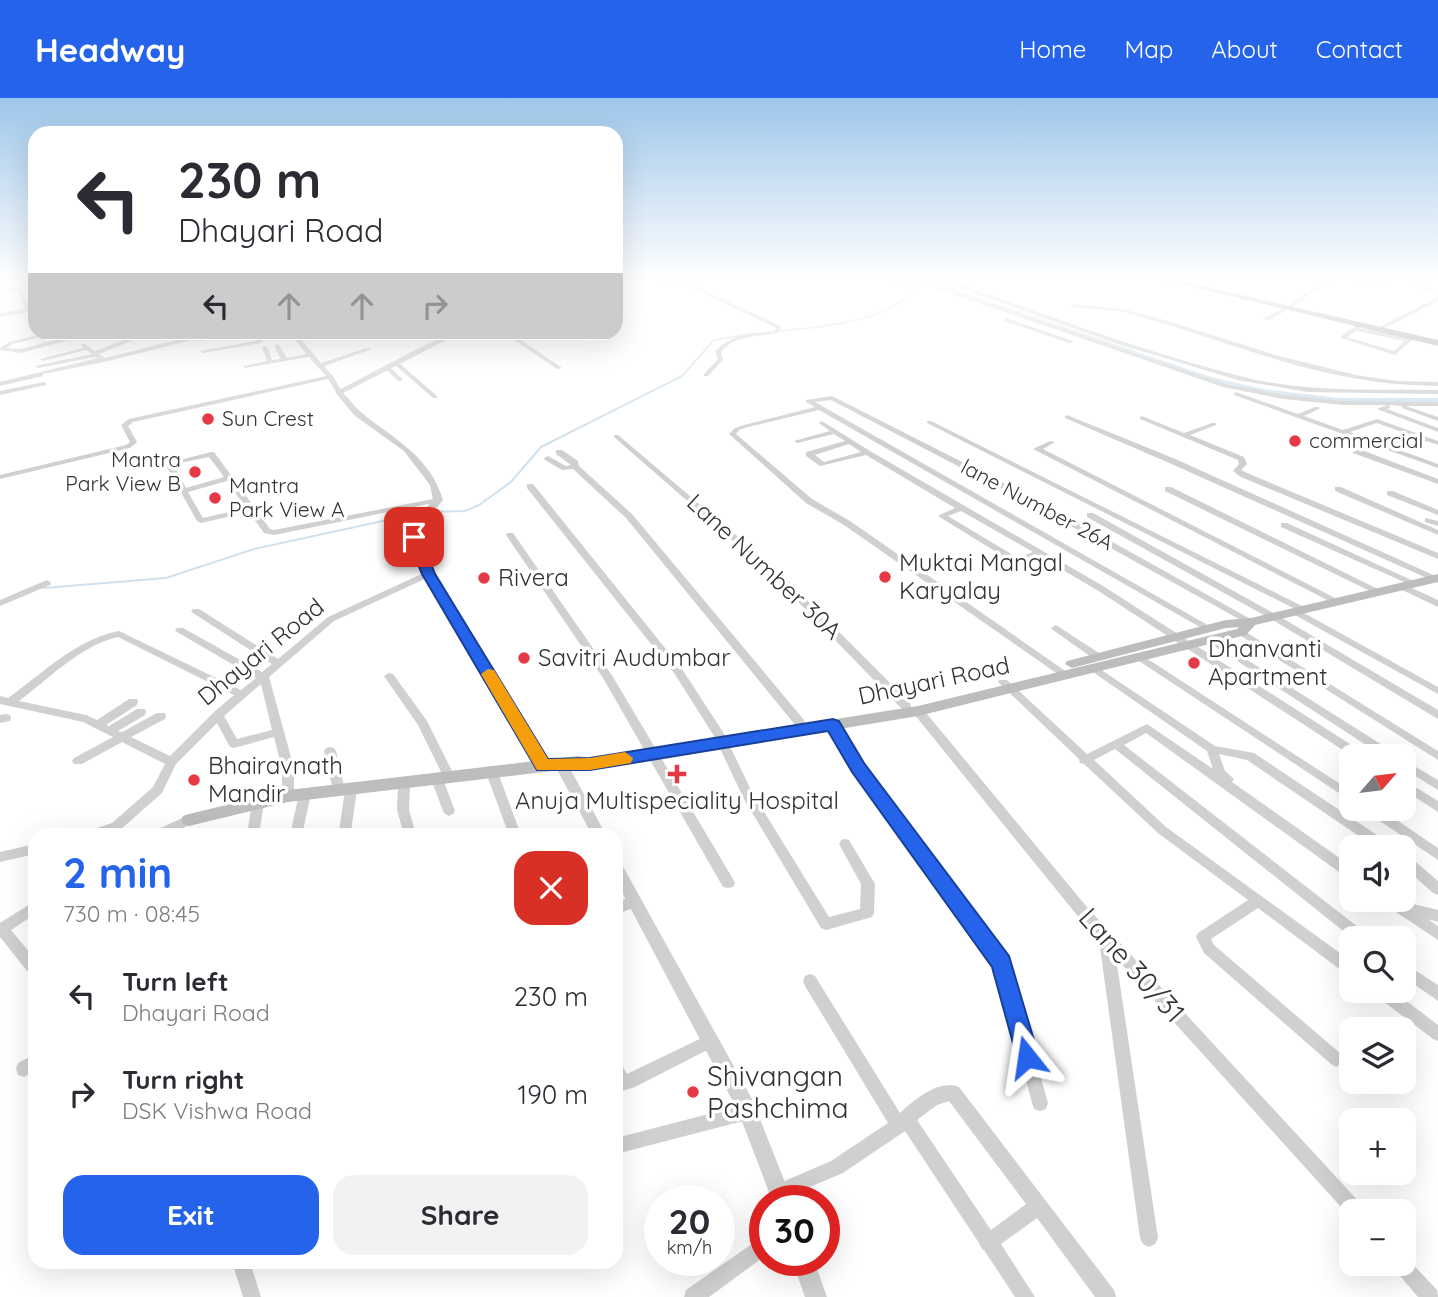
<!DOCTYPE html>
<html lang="en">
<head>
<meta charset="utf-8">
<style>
	body { margin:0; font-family:Quicksand,sans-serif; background:#f2f2f3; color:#2b2b33; height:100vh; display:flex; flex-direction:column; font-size:26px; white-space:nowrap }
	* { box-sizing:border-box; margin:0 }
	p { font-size:23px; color:#7c7c81 }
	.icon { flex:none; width:38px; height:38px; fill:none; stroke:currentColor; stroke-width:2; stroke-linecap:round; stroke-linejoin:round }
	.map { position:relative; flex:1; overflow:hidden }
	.sheet { position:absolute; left:28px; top:730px; width:595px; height:441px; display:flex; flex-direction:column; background:#fff; border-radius:21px; box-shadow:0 7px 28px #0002 }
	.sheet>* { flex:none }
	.banner { position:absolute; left:28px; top:28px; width:595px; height:214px; border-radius:21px; box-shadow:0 7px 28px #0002; background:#fff; color:#2b2b33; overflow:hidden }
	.needle { width:46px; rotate:62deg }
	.buttons { position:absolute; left:1339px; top:646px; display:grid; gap:14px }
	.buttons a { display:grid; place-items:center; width:77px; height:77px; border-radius:14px; background:#fff; box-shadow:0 7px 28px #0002; font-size:35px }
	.speed { position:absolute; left:644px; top:1087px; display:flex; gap:14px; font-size:35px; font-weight:700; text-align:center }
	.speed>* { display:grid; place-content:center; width:91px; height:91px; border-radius:50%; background:#fff; box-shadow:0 7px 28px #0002; line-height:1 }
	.speed small { font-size:18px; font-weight:400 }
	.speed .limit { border:10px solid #d22; background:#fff; color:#111 }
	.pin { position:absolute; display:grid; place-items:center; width:60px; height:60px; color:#fff; margin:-30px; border-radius:14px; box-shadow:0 4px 10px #0006 }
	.me { position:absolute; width:77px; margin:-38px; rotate:345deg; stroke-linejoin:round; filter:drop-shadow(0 0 5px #0008) }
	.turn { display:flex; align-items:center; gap:24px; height:147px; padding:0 35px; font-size:32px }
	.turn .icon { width:91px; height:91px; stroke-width:2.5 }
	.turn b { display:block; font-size:49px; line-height:60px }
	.lanes { display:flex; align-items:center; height:66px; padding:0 35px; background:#0003; justify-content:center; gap:35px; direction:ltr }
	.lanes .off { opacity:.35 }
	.round { display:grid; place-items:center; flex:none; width:74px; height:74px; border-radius:21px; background:#f2f2f3 }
	.headline { display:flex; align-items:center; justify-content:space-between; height:119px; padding:0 35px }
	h1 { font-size:42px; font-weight:700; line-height:52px; color:#2563eb }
	.primary-button { display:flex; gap:14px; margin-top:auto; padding:14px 35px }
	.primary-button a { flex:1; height:80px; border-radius:21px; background:#2563eb; color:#fff; font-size:28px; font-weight:700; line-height:80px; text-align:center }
	.primary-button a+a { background:#f2f2f3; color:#2b2b33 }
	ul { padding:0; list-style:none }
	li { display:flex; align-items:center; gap:21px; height:98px; padding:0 35px }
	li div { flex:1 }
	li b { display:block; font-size:26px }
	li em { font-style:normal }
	header { display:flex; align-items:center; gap:42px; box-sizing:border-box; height:98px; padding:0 35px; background:#2563eb; color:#fff }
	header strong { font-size:33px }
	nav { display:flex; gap:38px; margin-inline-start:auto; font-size:24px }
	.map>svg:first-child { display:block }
</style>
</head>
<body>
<header>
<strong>Headway</strong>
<nav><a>Home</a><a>Map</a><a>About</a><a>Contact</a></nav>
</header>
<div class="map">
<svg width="1438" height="1199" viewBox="0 0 1438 1199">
	<rect width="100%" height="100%" fill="#fff"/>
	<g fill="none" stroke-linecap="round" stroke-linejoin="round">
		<g stroke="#cfe2ee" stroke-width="2">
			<path d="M777 233C818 230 900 223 921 183"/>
			<path d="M430 414 465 413 479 407 511 384 541 349 682 278 714 242 756 235"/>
			<path d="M44 490 166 480 254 451 424 414"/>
		</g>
		<path fill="#cfe2ee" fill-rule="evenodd" d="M890 179H898L936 185 1211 279 1263 291 1338 300H1438V304H1338L1263 295 1207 281 933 187Z"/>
		<g fill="#d0d0d0" fill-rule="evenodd">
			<path d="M649 179H655L681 187 679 188Z"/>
			<path d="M671 179H676L782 229 778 235C758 239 735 237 721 254L723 262 708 278H704V276L718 261 715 254C730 235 752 236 774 233L776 230Z"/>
			<path d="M869 179H880L907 183 905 184Z"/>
			<path d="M904 179C947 176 1010 205 1052 219 1113 241 1174 261 1236 277 1301 295 1371 291 1438 292V296L1307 294 1238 282 1118 246 951 187Z"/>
			<path d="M1329 179H1334L1291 210 1268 222 1263 221 1287 208Z"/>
			<path d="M1341 179H1348L1380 185 1384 184 1371 180 1378 179 1391 183 1381 188Z"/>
			<rect x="1434" y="179" width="4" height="1"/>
			<path d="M616 181H619V182L616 183Z"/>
			<path d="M1425 181 1429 182 1418 188 1438 192V194L1411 188Z"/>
			<path d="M35 186V188L0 194V192Z"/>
			<path d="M937 188 1226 286 1283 297 1344 303 1438 304V308H1406L1438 319V323L1402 310V308L1389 307 1391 309 1387 311 1438 330V334L1377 311 1387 307H1344L1283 301 1223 289 935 190Z"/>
			<path d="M621 191 623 193 616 194V192Z"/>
			<path d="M20 192 22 193 31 210 35 209V213H32L33 217H29L27 214 0 219V215L26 211 18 193Z"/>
			<path d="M1436 200H1438V203L1381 232 1376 231Z"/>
			<path d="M1072 206 1122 211 1161 221 1279 258 1356 277 1397 283 1438 284V288C1411 287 1385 286 1359 281 1278 268 1202 234 1123 214 1106 210 1088 212 1070 209Z"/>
			<path d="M1006 220 1073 243 1074 244 1069 245 1004 223Z"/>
			<path d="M1359 226 1362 228 1359 230 1414 240 1395 257 1341 240V238ZM1356 233 1405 243 1394 253 1347 239Z"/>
			<path d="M48 234H59L13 246 7 250 21 251 87 234H97L21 255 0 252V250L9 244Z"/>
			<path d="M187 234H193L194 239H200L237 234H256L200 243 192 242 104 264 43 276V278L0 288V284L98 260 95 259 38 270 35 268 92 256 86 252 43 263 40 261 83 250 81 246H85L95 253 138 237 143 238 99 256 105 260 189 239Z"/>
			<path d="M266 234 272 235 260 245 203 255 200 253 256 243Z"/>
			<path d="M290 234H295L321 265 367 250 372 251 324 268 333 278 342 294 341 295H337L328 281 133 324 128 328 137 344 130 350 0 381V377L126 347 130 344 121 327 129 321 326 278 309 259 244 270V268L267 263 262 250 265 248 268 250 272 262 281 261 274 248 277 246 279 247 287 260 306 256Z"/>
			<path d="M503 234H509L562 270 557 271Z"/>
			<path d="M394 264H398L437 298V300H433L394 266Z"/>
			<path d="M386 269H390L402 281V283H398L386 271Z"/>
			<path d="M44 284 46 285V287L0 297V293Z"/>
			<path d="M1236 294 1298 316 1315 309H1319V311L1304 318 1343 332 1377 321 1438 343V347L1427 343 1412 350H1408V348L1421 341 1377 325 1350 334 1438 366V370L1234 297V295Z"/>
			<path d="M832 298 1039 403 1256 524 1251 527 1248 526 1033 407 831 302 815 304 1213 530 1208 533 1205 532 819 312 748 329 739 332 736 336 812 401 850 423 1071 577 1070 579H1062L844 427 806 405 729 336 735 330 744 327 815 309 806 304V302Z"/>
			<path d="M1067 317 1173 360 1438 479V485L1167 364 1065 320V318Z"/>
			<path d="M1142 318 1184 335 1212 325H1216V327L1190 337 1244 359 1247 366 1241 372 1247 375 1438 455V461L1241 379 1233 373 1239 366 1238 362 1140 321V319Z"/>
			<path d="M822 323 870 353 1103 488 1364 655 1366 658H1352L1097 492 1039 458 1020 465H1014L938 418 955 410 866 357 820 368 806 358V354L845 343 834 336 797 345 794 343 830 333 820 326 819 325ZM849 346 861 354 824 364 815 357ZM961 413 1033 454 1018 460 948 418Z"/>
			<path d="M927 323H931L1306 510 1308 512 1304 515 1438 589V596L1293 516 1291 514 1295 511 927 325Z"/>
			<path d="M614 337H618L777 472 910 605 911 608 910 611H902L771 476 614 339Z"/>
			<path d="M1050 343 1055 344 1043 351 1343 504 1341 506H1335L1033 351Z"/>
			<path d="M1353 351H1359L1438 381V386L1353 355Z"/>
			<path d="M556 352H562L578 363 579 368 632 416 804 622 805 625 804 628H796L626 420 573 371 562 372 545 362 544 360 548 358 566 368 571 367 556 356Z"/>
			<path d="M211 354H214L270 431 274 432 438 400 442 402 438 404 274 437 264 435 249 414 201 425 197 423 165 366 172 364 186 390 224 379 209 359 180 365 176 363ZM227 383 246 410 203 420 188 394Z"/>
			<path d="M527 386H533L682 571 723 634 753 696 829 819 860 811 861 786 839 746 841 742 845 741 849 742 875 786 874 815 872 819 826 832 821 830 744 701 714 638 674 575 527 390Z"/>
			<path d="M1165 389H1171L1384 494 1382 496H1376L1165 393Z"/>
			<path d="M1335 389H1341L1438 432V437L1335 393Z"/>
			<path d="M1387 393H1393L1438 412V417L1387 397Z"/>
			<path d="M1087 415H1093L1277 517 1438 612V621L1271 521 1087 419Z"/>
			<path d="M1425 420 1438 423V428L1425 424Z"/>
			<path d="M1281 425H1287L1420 486 1416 489 1413 488 1281 429Z"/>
			<path d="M507 435H513L613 579 733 781 735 785 733 789 728 790 723 789 603 580 506 437Z"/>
			<path d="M428 473 432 476 431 478 334 523 269 579 294 670V698L292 701 288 702 284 701 282 698V670L274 639 234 650 230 649 217 625 176 666 162 695 120 732 106 737H83L85 734 112 725 153 689 165 666 122 644 82 666H74L72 663 74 660 113 639 83 624 0 606V598L8 600C42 576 76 541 119 533L241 592 256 580 177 534 175 532 177 530H183L262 574 272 566 193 515 191 513 193 511H199L278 561 328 519ZM118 539 234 597 214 614 170 658 131 639 165 621 166 618 165 615H157L122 634 118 633 145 617 146 614 145 611H137L109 628 106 627 137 607 138 604 137 601H129L97 622 86 617 19 603C47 582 83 546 118 539ZM261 586 272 632 237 641 224 618Z"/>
			<path d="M47 482 51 485 50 487 0 508V502Z"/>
			<path d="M1403 486 1438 502V509L1400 491 1399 489 1400 487Z"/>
			<path d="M1056 527 1102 557 1103 559 1102 561H1094L1053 532 1051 530Z"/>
			<path d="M1241 531 1438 653V662L1238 536 1236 534 1238 532Z"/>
			<path d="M1211 539 1395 655 1397 658H1383L1208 544 1206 542 1208 540Z"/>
			<path d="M1140 556 1351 693V703L1136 561 1135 559 1136 557Z"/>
			<path d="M1094 567 1215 648 1254 655 1389 745 1391 749H1375L1247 662 1219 656 1225 673 1234 681 1232 684 1351 768V780L1346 779 1146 635 1124 647 1367 836 1369 840H1352L1115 651 1094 662 1166 729 1351 863V877L1346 876 1258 810 1211 841 1214 847 1341 956 1344 961 1341 966 1336 969 1331 966 1204 855 1196 839 1198 835 1248 802 1158 735 1084 666 1080 665 1079 661 998 584 999 582H1007L1087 656 1147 626 1213 671 1207 653 1090 572 1089 570Z"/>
			<path d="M389 575 393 576 427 623 455 679 453 682H445L418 627 384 578Z"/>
			<path d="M918 609 922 610 1086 808 1362 1107 1365 1113H1351V1120L1350 1119 1116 860 1158 1140 1155 1146 1149 1149 1143 1146 1140 1140 1099 842 1076 816 914 616 913 613 914 610Z"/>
			<path d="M6 616 10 617 11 620 10 623 0 625V617Z"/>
			<path d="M833 623 837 624 862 667 1007 860 1048 1005 1046 1011 1040 1013 1034 1011 1032 1005 996 868 854 673 828 627Z"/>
			<path d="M330 649 334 650 336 653 345 692 343 695H335L333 692 324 653 326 650Z"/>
			<path d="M1404 662 1438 682V692L1404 671Z"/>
			<path d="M491 668 495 669 497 672 521 737H509L485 672 487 669Z"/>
			<path d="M437 677 441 678 443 681 455 713 453 716 449 718 445 716 443 713 431 681 433 678Z"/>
			<path d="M404 682 408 683 410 686 409 712 416 737H404L397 712 398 686 400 683Z"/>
			<path d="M1404 682 1438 703V714L1404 692Z"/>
			<path d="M351 688 355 689 357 692 351 733 349 736 342 737 339 733 345 692 347 689Z"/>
			<path d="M305 692 309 693 311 696 302 737H290L299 696 301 693Z"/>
			<path d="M258 700 262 702 264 705 260 730 258 733 254 735 250 733 248 730 252 705 254 702Z"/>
			<path d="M1363 710H1379L1438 750V762L1365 713Z"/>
			<path d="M189 717 193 719 195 722 193 725 168 737H150L152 734Z"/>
			<path d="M35 746V756L0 764V754Z"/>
			<path d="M1404 757 1409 758 1438 783V797L1433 795 1404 769Z"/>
			<path d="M634 797 639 799 641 803 639 807 616 817V805Z"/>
			<path d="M1382 802H1399L1406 806 1409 805 1438 812V824L1428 821 1438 828V842L1384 806Z"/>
			<path d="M35 803V816L11 832 35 861V873L32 874 27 873 0 839V825Z"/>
			<path d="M1404 865 1438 887V903L1404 879Z"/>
			<path d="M810 876 815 878 900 1015C914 1002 938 981 959 989L1114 1192 1116 1199H1095L1037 1120 1001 1146 1035 1199H1015L984 1152 982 1151 979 1145 905 1033 843 1075 779 1102 773 1100 770 1094 773 1088 831 1063 888 1025 805 888 803 883 805 878ZM949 1003 1026 1106 991 1132 917 1022 937 1007Z"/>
			<path d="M1373 892H1392L1438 927V943L1433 941 1375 897Z"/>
			<path d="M710 936 715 938 718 943 715 948 635 989 622 993 616 991V966L622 968 627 976Z"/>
			<path d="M35 956V973L24 979 18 977 16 971 18 965Z"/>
			<path d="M747 1006 753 1008 755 1014 753 1020 747 1022 616 1056V1040Z"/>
			<path d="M765 1138V1158L709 1199H684L686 1192 759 1141Z"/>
			<path d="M1404 1158 1407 1160 1437 1192 1438 1199H1418L1395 1172 1392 1166H1404Z"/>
			<path d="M232 1164H250L261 1199H243Z"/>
		</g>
		<g fill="#d0d0d0" fill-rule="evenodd">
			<path d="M453 234H462L343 295C349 301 355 309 362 315 395 342 430 358 443 402L419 431 423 453 550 667 548 670H538L413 453 409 431 433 402 430 387 404 353 354 317 335 294 417 251Z"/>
			<path d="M561 661 566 663 606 737H592L554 666 556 663Z"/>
			<path d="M616 763 621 765 752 1001 792 1102H772L738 1013 616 783Z"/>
			<path d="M792 1162H814L827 1199H805Z"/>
		</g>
		<path fill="#bdbdbd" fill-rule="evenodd" d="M1438 476V484L1255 527 1246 537 918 618 590 672 578 670 288 704 189 728 183 726 181 722 183 718 189 716 288 692 578 658 590 660 918 608 1237 531 1239 529 1226 530 1072 570 1065 566 1067 563 1226 522 1251 520Z"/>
		<path fill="#ababab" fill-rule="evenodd" d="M1151 179H1163L1438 242V248Z"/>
	</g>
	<linearGradient id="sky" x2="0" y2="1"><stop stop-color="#9ec6ea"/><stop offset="0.52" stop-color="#fff"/><stop offset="1" stop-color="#fff" stop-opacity="0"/></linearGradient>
	<rect width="1438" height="347" fill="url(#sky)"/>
	<path fill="#2563eb" stroke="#184099" stroke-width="2" d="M414 435 420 439 435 476 548 661 590 660 833 621 839 623 864 665 1009 858 1039 959 1035 967 1027 970 1019 967 992 869 852 674 828 633 590 672H537L422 476 407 439Z"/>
	<path fill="#f59e0b" d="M488 571 494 572 548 661 590 660 625 654 633 660 631 665 590 672H537L481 576Z"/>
	<g fill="#e63946" stroke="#fff" stroke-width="2.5">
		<circle cx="208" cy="321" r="7"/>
		<circle cx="1295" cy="343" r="7"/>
		<circle cx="195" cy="374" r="7"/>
		<circle cx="215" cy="400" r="7"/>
		<circle cx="885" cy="479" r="7"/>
		<circle cx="484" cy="480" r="7"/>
		<circle cx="524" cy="560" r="7"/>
		<circle cx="1194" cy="565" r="7"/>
		<path d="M673.5 665.5h7v7h7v7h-7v7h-7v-7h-7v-7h7z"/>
		<circle cx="194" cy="682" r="7"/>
		<circle cx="693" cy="994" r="7"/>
	</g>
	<g text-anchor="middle" stroke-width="7" stroke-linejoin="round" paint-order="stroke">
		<g font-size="21" fill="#333" stroke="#fff" text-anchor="start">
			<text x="222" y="328">Sun Crest</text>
			<text x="1309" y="350">commercial</text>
			<text x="181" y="369" text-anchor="end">Mantra<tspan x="181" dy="24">Park View B</tspan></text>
			<text x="229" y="395">Mantra<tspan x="229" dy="24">Park View A</tspan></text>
		</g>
		<g font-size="21" fill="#333" stroke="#fff">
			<text transform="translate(1037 407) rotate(28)" y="7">lane Number 26A</text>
		</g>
		<g font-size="24" fill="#333" stroke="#fff" text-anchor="start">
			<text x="899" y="473">Muktai Mangal<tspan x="899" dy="28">Karyalay</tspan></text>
			<text x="498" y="488">Rivera</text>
			<text x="1208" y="559">Dhanvanti<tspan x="1208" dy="28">Apartment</tspan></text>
			<text x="538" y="568">Savitri Audumbar</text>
			<text x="208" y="676">Bhairavnath<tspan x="208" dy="28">Mandir</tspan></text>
			<text x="677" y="711" text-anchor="middle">Anuja Multispeciality Hospital</text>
		</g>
		<g font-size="24" fill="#333" stroke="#fff">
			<text transform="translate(764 469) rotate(43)" y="8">Lane Number 30A</text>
			<text transform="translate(261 554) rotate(-39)" y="8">Dhayari Road</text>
			<text transform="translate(934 583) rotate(-12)" y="8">Dhayari Road</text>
		</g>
		<g font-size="28" fill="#333" stroke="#fff">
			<text transform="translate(1132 867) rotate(48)" y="10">Lane 30/31</text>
		</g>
		<g font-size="28" fill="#333" stroke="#fff" text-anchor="start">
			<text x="707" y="988">Shivangan<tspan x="707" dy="32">Pashchima</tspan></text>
		</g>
	</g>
</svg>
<div class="buttons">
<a><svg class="needle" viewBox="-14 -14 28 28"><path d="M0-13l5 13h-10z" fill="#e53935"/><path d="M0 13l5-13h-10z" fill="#7c7c81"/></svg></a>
<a><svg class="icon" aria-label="sound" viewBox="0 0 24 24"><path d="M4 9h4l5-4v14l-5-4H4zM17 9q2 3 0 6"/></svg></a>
<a><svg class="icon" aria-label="search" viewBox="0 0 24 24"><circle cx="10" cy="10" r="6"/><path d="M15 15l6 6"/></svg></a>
<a><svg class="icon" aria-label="layers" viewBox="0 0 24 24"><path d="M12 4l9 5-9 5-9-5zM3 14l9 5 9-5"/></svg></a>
<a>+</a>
<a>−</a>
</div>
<div class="speed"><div>20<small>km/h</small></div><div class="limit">30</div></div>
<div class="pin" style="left:414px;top:439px;background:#d93025"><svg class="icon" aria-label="arrive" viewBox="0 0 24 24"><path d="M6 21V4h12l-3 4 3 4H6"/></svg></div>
<svg class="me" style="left:1027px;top:959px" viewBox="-20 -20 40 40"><path d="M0-17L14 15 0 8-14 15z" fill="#2563eb" stroke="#fff" stroke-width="4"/></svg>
<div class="banner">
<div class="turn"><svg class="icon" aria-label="left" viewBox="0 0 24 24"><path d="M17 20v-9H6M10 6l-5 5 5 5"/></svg><div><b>230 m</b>Dhayari Road</div></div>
<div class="lanes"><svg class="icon" aria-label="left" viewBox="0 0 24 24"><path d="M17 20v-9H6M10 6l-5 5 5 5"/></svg><svg class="icon off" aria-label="ahead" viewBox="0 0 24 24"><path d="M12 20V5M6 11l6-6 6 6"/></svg><svg class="icon off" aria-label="ahead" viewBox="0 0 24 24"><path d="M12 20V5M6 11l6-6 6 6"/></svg><svg class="icon off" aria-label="right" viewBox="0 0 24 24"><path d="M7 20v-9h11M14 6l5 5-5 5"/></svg></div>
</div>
<section class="sheet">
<div class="headline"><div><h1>2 min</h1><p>730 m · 08:45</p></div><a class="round" style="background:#d93025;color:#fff"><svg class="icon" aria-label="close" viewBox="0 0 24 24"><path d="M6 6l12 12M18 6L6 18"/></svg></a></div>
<ul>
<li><svg class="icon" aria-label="left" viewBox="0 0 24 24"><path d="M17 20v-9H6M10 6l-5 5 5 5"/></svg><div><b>Turn left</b><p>Dhayari Road</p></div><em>230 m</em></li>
<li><svg class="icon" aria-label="right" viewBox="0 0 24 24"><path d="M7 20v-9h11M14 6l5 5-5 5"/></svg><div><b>Turn right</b><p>DSK Vishwa Road</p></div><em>190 m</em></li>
</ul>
<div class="primary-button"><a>Exit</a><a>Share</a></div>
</section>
</div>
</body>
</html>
